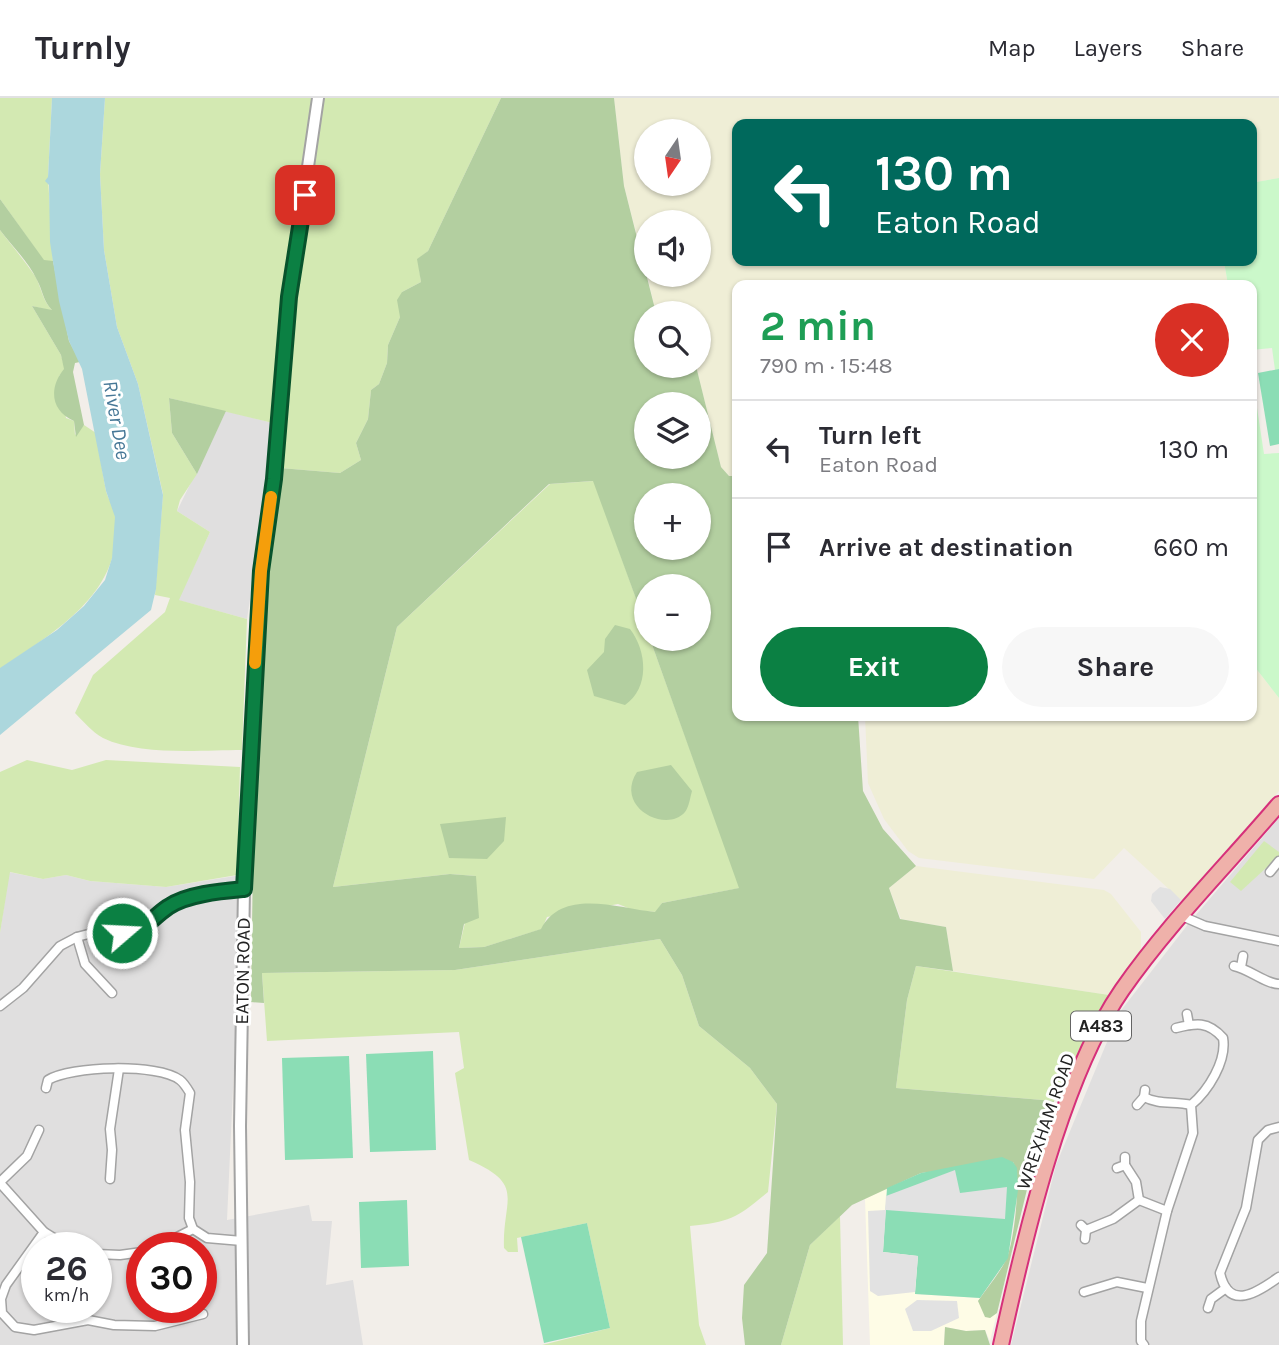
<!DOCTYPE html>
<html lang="en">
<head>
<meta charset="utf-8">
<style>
	body { margin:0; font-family:Karla,sans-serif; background:#f7f7f7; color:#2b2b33; height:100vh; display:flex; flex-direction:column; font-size:26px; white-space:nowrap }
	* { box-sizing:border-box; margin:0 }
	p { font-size:23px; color:#7c7c81 }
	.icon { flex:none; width:38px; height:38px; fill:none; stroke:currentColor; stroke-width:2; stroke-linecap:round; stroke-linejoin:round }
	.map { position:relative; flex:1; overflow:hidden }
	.drawer { position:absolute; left:732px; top:182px; width:525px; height:441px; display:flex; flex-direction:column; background:#fff; border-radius:14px; box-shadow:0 2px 5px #0004 }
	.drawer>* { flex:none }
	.hud { position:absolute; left:732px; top:21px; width:525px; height:147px; border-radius:14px; box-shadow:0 2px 5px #0004; background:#00695c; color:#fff; overflow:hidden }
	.needle { width:46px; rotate:193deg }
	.buttons { position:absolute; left:634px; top:21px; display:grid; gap:14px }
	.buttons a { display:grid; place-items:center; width:77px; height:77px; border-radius:50%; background:#fff; box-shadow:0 2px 5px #0004; font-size:35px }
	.speed { position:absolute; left:21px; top:1134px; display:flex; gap:14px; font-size:35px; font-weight:700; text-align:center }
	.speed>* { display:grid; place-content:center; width:91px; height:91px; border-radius:50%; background:#fff; box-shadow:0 2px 5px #0004; line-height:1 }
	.speed small { font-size:18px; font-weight:400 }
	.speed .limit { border:10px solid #d22; background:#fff; color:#111 }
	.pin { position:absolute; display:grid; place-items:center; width:60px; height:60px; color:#fff; margin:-30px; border-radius:14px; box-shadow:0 4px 10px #0006 }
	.me { position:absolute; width:77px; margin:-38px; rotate:71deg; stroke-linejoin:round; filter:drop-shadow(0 0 5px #0008) }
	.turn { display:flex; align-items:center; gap:24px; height:147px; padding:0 28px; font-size:32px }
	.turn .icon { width:91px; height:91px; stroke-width:2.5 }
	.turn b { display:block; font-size:49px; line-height:60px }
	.round { display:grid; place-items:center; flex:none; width:74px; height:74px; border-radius:37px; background:#f7f7f7 }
	.head { display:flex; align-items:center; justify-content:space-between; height:119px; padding:0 28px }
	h1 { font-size:42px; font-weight:700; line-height:52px; color:#1e9e55 }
	.primary-button { display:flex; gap:14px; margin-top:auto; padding:14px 28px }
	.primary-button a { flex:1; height:80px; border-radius:42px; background:#0b8043; color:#fff; font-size:28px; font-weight:700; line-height:80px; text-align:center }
	.primary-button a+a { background:#f7f7f7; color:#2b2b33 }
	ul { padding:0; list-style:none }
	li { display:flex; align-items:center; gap:21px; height:98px; padding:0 28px; border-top:2px solid #e1e1e2 }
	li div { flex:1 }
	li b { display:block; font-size:26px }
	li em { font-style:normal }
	header { display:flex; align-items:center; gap:42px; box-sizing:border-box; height:98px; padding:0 35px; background:#fff; border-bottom:2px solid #e1e1e2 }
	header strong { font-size:33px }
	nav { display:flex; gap:38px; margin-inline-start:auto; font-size:24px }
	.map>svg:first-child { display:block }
</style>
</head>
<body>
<header>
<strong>Turnly</strong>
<nav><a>Map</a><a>Layers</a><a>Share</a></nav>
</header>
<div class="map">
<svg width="1279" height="1247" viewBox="0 0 1279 1247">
	<rect width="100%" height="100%" fill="#f2eee9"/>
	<g fill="#e0dfdf" fill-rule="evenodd">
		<path d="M226 313 273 325 268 382 247 521 178 502 210 434 177 413Z"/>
		<path d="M1279 720V1247H1011L1056 1067 1119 915 1189 825Z"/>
		<path d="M9 774 43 781 66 777 90 783 166 789 241 777 239 836 236 839 237 890 233 899 237 903 227 1122 309 1107 312 1123H332L326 1187 353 1182 363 1247H0V835ZM37 1150H96V1209H37ZM142 1150H201V1209H142Z"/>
	</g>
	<path fill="#fefce6" d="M887 1090 883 1154 918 1158 915 1196 980 1200 978 1203 990 1220 997 1215 990 1243 985 1232 966 1233 945 1229 944 1247H870L865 1101Z"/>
	<g fill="#efeed6" fill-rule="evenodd">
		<path d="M614 0H1279V80L1251 85V26H737V163H1224L1228 187H737V378H729L721 369 696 268 698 215H656L647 177H698V124H646V173L624 88ZM646 33H698V86H646Z"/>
		<path d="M1251 564 1279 600V693L1183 804 1124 750 1094 781 919 760 908 753 884 721 868 685 865 618H1251Z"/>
		<path d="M916 768 1104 792 1111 796 1141 834V858L1109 897 953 873 946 829 901 821 889 790Z"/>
	</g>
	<g fill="#d3e9b2">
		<path d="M0 0H52L48 79 53 163H44L0 101Z"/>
		<path d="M105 0H312L278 229 273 325 169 300 172 335 197 376 180 402 177 413 210 434 179 502 247 521 242 652C201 652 140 658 103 640 92 634 83 623 75 615L93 577 165 514 170 500 155 497 163 396 138 286 117 229 104 152 100 76Z"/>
		<path d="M322 0H501L428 153 418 161 421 184 402 194 400 219 388 247 387 265 379 286 371 292 368 321 356 345 361 362 340 375 280 370 290 252Z"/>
		<path d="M0 132C12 148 24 162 35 178 42 190 42 203 53 213L32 208 61 257 65 271 59 278 66 320 74 323 75 337 84 327 96 335C100 354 102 374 106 393 108 401 114 409 115 418 126 494 53 535 0 571Z"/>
		<path d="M594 383 646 528V541H650L740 790 662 805 656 814 633 812 618 806 547 819 542 831 484 849 459 850 476 778 450 776 333 789 397 529 550 386Z"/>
		<path d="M27 662 72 672 106 662 240 669 237 777 166 789 90 783 66 777 43 781 10 774 0 835V674Z"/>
		<path d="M1264 743 1279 754V758L1241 793 1230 784Z"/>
		<path d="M660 841 682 877 699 928 750 970 777 1006 768 1094C737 1120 731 1124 690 1128L699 1227 706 1247H542L610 1230 587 1125 517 1140 518 1154H508L504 1150C502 1101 527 1087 469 1062L455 975 464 970 459 934 267 943 262 875 455 872Z"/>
		<path d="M916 868 1109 897 1054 1003 896 990 907 902Z"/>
		<path d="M840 1118 843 1247H781L810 1147Z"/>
	</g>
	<g fill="#b3cfa0" fill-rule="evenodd">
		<path d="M501 0H614L624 88 656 215H646V268H696L721 369 729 378H737V618H858L863 693 883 731 916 768 889 790 900 821 946 829 953 873 916 868 907 902 896 990 1054 1003 1039 1042 997 1215 990 1220 985 1219 978 1203C987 1190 999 1176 1006 1162 1014 1146 1022 1078 1013 1064L921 1075 852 1107 810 1147 781 1247H745L742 1220 744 1187 767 1155 777 1006 750 970 699 928 682 877 660 841 455 872 262 875 264 905 251 904C253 726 256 547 280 370L340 375 361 362 356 345 368 321 371 292 379 286 387 265 388 247 400 219 397 202 402 194 421 184 417 161 428 153ZM646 306H698V359H646ZM593 383 646 528V488H698V541H650L739 790 662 805 655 814C619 811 563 789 541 831L484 849 459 850 464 826 479 820 476 778 450 776 333 789 397 529 549 386ZM646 397H698V450H646Z"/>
		<path d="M0 101 44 162 53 163 69 243 80 264 75 265 73 274 84 327 76 339 74 323C50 313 49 289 64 271L61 257 32 208 52 212C43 203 43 193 37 182 28 163 12 148 0 132Z"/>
		<path d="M169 300 226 313 197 376 172 335Z"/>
		<path d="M615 527 630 531C647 553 650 590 625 607L594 598 587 572 604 554 605 541Z"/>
		<path d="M671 667 692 693C690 700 689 709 685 714 666 736 614 709 637 674Z"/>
		<path d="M506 719 504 743 487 761 449 760 440 726Z"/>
		<path d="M945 1229 966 1233 985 1232 990 1247H944Z"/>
	</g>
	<g fill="#cbf8ca">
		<path d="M1279 80V271L1275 272 1272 250 1251 252V187H1228L1224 163H1251V85Z"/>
		<path d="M1251 270 1264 356 1279 355V600L1251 564Z"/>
	</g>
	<g fill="#8bddb5">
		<path d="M1279 271V346L1270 348 1258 275Z"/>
		<path d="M433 953 436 1052 370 1054 366 956Z"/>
		<path d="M349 958 353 1060 285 1062 282 960Z"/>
		<path d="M1002 1059 1013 1064 1017 1070 1018 1092 1008 1160 980 1200 915 1196 918 1158 883 1154 887 1090 921 1075Z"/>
		<path d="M407 1102 409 1168 361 1170 359 1104Z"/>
		<path d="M587 1125 610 1230 544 1245 521 1139Z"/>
	</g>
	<g fill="#e2e2e2">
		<path d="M1160 789 1170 791 1181 802 1165 821 1151 803 1152 796Z"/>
		<path d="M955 1072 960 1095 1007 1089 1005 1121 886 1112 883 1154 918 1158 915 1194 878 1198 870 1193 868 1113 885 1112 886 1098Z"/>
		<path d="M917 1202 957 1203 959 1220 931 1233H913L905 1211Z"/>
	</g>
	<path fill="#acd7dd" d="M52 0H105L100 76 104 152 117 229 138 286 163 397 156 491 151 512 0 637V570L57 532 84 508 105 482 112 460 115 419 106 393 82 271 69 243 59 203 50 144 49 87 45 83 48 79Z"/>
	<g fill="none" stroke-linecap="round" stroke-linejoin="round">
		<defs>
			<g id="minor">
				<path d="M1270 774 1279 763"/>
				<path d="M1182 818 1205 828 1279 843"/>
				<path d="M77 839 85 866 112 895"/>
				<path d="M1234 868C1249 871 1266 886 1279 886"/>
				<path d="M1241 869 1243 858"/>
				<path d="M0 908 23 890 60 848 77 839 92 835 143 832 172 806 209 793 244 791"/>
				<path d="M1187 916 1189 927"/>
				<path d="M46 990 48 982C70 968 158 965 180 982 184 985 187 990 190 995L185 1032 190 1084 189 1120 193 1131 207 1140 242 1143"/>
				<path d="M1144 999C1159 1007 1175 1003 1191 1007"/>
				<path d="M1137 1007 1144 999 1145 992"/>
				<path d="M1279 1029 1268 1032 1258 1042 1246 1110 1220 1175C1229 1215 1259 1193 1279 1179"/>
				<path d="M1125 1067 1136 1084 1139 1102"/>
				<path d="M1117 1070 1125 1067V1059"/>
				<path d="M110 1081 112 1052 110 1031 119 971"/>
				<path d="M0 1084 27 1058 39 1032"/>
				<path d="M0 1085 44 1134 70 1150"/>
				<path d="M1081 1127 1086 1132 1085 1141"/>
				<path d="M1086 1132 1113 1121 1139 1102 1167 1113"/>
				<path d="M44 1134 6 1187 1 1201 2 1215 15 1229 34 1232 88 1222 114 1227 155 1228 203 1216"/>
				<path d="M156 1150 193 1131"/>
				<path d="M96 1156 120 1157 142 1154"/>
				<path d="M1084 1194 1117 1184 1147 1190"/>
				<path d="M1208 1210 1211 1201 1226 1190"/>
				<path d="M1144 1247 1141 1243V1223L1167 1113 1193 1035 1191 1007C1208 993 1227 963 1223 940 1208 923 1196 925 1176 930"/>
			</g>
			<path id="tertiary" d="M243 1247 240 1028 244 791 258 500 273 381 289 199 318 0"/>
			<path id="trunk" d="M1001 1247C1024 1142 1061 980 1122 892 1168 826 1227 767 1279 706"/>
		</defs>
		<use href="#minor" stroke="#a3a3a3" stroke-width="11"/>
		<use href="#tertiary" stroke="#a3a3a3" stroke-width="14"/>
		<use href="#trunk" stroke="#d6307a" stroke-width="18"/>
		<use href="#minor" stroke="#fff" stroke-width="8"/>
		<use href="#tertiary" stroke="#fff" stroke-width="10"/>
		<use href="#trunk" stroke="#efb1aa" stroke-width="14"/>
	</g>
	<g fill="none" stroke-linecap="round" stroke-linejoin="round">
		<defs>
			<path id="route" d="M122 835C146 834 150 821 168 809 186 796 222 793 244 791L261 473 274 381 289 199 305 97"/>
		</defs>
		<use href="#route" stroke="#07532c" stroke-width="18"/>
		<use href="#route" stroke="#0b8043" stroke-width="12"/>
		<path stroke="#f59e0b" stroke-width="12" d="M255 565 261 473 271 399"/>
	</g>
	<g text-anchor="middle" stroke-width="6" stroke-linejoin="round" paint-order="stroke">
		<rect fill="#fff" stroke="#646464" stroke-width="2" x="1071" y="913.5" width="60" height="29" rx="5"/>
		<g font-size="18" font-weight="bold" fill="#222">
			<text x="1101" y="934">A483</text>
		</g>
		<g font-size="19" fill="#222" stroke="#fff">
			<text transform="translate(242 873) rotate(-89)" y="7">EATON ROAD</text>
			<text transform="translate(1045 1023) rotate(-71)" y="7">WREXHAM ROAD</text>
		</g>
		<g font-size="21" font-style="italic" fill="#477897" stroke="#fff">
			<text transform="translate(117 322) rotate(80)" y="7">River Dee</text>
		</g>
	</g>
</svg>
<div class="buttons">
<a><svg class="needle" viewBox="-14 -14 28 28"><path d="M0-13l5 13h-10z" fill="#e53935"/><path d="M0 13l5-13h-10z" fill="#7c7c81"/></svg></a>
<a><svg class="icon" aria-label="sound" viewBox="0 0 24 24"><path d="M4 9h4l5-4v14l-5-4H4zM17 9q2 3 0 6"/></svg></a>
<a><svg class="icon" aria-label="search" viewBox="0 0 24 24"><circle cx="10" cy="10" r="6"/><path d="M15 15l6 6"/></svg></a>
<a><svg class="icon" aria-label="layers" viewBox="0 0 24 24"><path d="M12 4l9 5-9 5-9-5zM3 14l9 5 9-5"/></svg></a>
<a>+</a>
<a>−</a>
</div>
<div class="speed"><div>26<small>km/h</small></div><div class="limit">30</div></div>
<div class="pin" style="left:305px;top:97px;background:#d93025"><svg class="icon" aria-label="arrive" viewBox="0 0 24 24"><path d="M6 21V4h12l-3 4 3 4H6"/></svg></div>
<svg class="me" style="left:122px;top:835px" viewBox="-20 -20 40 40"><circle r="17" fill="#0b8043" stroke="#fff" stroke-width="3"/><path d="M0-11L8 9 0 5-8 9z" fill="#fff"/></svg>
<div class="hud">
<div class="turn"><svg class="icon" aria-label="left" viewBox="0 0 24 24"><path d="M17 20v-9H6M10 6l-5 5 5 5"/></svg><div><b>130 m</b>Eaton Road</div></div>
</div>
<section class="drawer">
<div class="head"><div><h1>2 min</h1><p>790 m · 15:48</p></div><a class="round" style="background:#d93025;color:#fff"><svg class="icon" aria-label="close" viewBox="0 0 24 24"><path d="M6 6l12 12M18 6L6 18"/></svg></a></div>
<ul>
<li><svg class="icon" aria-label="left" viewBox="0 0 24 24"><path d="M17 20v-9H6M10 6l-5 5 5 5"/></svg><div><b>Turn left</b><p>Eaton Road</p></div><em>130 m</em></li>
<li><svg class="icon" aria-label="arrive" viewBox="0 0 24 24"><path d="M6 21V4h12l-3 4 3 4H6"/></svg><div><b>Arrive at destination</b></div><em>660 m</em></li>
</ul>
<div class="primary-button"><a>Exit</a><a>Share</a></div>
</section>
</div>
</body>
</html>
